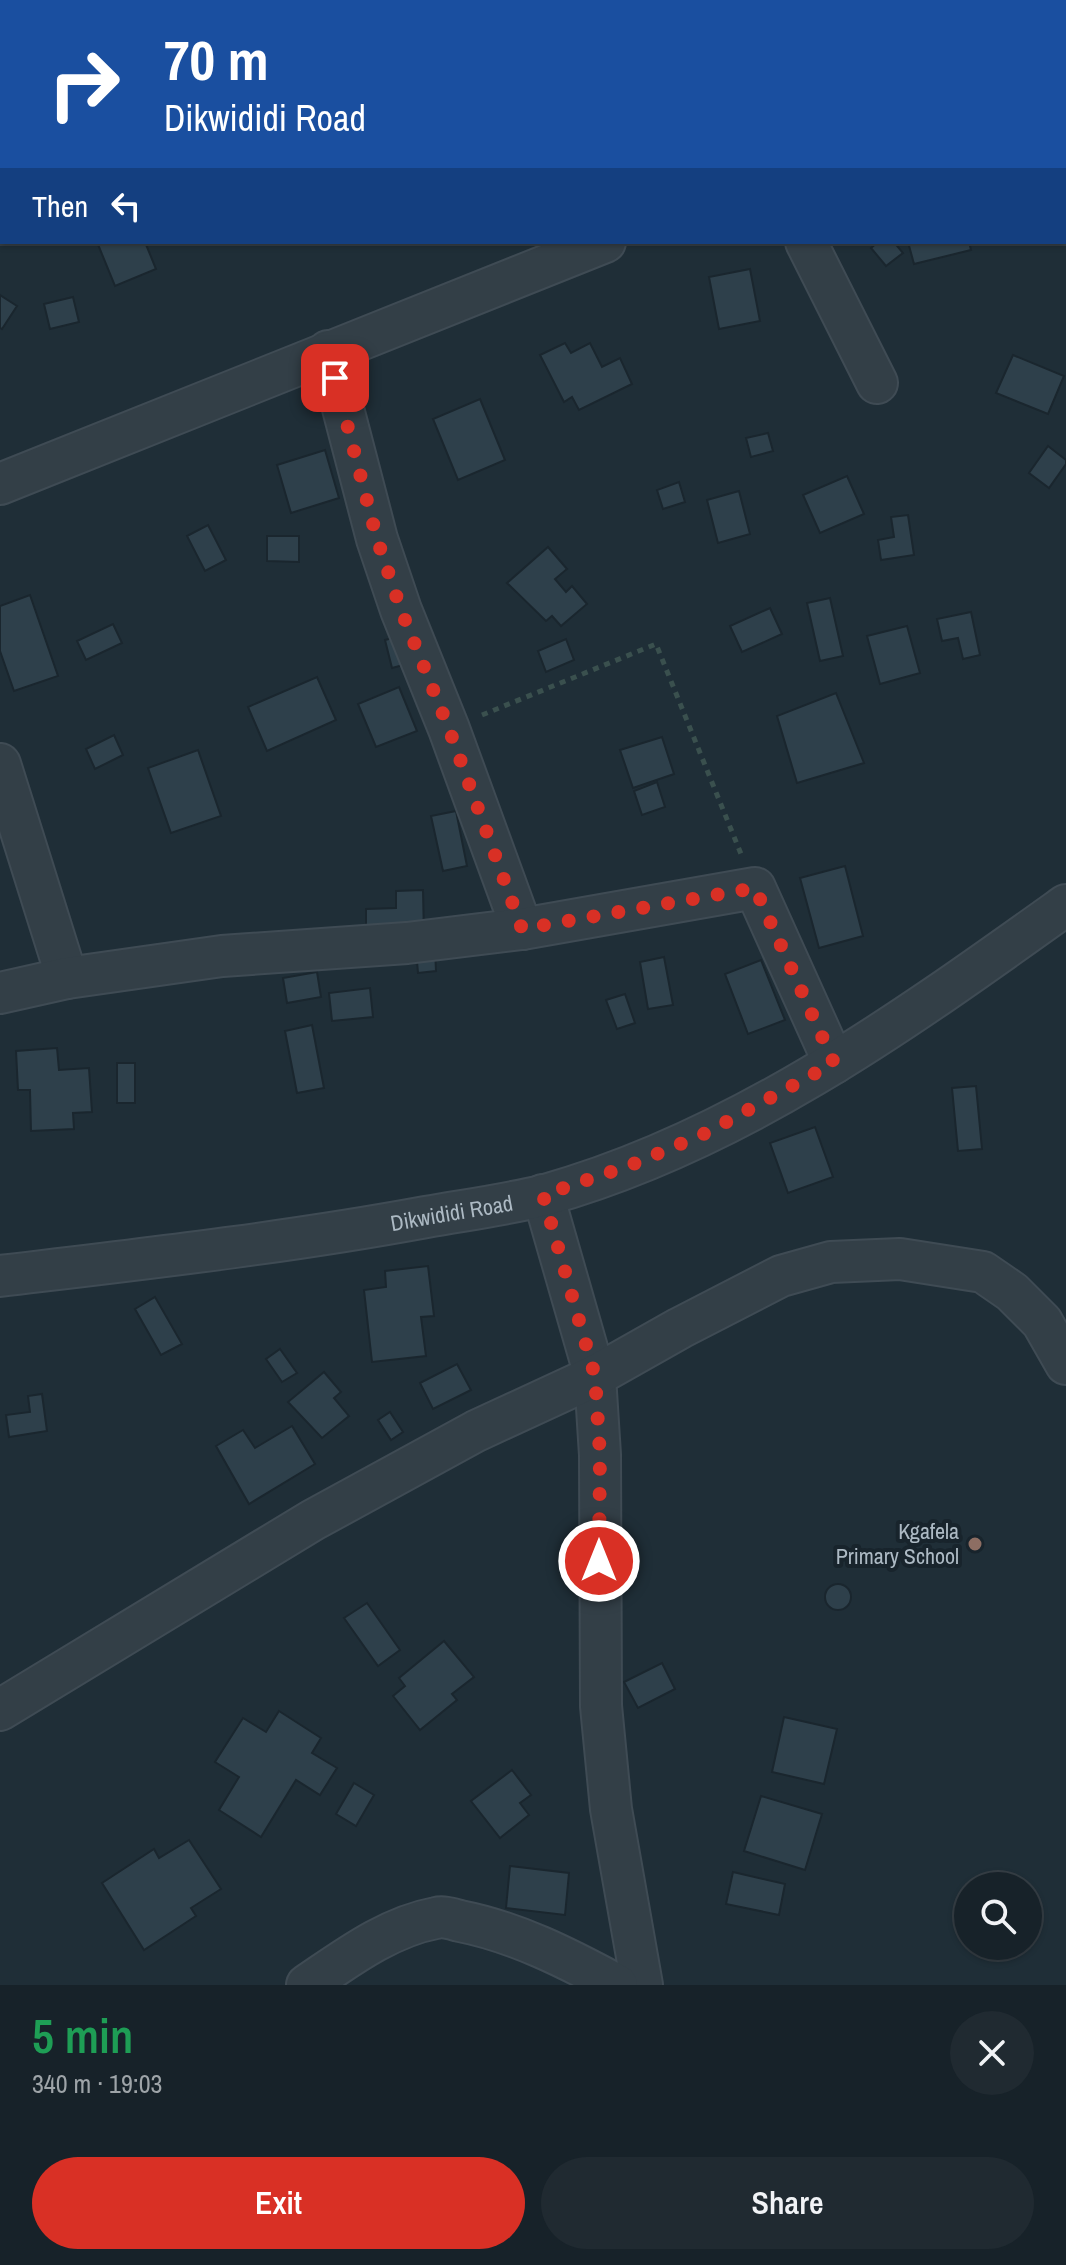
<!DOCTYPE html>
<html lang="en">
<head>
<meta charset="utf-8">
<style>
	body { margin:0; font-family:"Archivo Narrow",sans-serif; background:#202a31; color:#f1f3f6; height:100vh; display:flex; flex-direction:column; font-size:30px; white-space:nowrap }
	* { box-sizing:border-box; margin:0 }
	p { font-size:26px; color:#9ea4a8 }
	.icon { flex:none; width:44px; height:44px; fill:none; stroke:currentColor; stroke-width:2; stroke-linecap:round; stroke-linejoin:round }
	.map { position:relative; height:1985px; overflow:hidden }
	.panel { display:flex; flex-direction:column; background:#172229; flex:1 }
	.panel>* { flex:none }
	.hud { position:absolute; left:0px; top:0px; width:1066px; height:244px; box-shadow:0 2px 6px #0004,0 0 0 2px #363f46; background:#1a4fa0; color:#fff; overflow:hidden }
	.fabs { position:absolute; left:954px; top:1872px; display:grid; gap:16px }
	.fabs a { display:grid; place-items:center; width:88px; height:88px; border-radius:50%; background:#172229; box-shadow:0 2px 6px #0004,0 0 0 2px #363f46; font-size:40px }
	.pin { position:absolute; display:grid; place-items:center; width:68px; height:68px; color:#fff; margin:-34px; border-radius:16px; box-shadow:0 4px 12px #0006 }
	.me { position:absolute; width:88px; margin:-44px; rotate:0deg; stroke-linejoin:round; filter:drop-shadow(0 0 6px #0008) }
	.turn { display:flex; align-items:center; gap:28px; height:168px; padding:0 32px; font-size:36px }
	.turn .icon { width:104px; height:104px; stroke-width:2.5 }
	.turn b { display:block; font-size:56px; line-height:68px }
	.then { display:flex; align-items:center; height:76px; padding:0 32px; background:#0003; gap:16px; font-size:30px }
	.round { display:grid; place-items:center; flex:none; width:84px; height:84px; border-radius:42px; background:#202a31 }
	.head { display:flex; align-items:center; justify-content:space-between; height:136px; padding:0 32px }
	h1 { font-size:48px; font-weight:600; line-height:60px; color:#1e9e55 }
	.primary-button { display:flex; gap:16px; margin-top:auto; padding:16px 32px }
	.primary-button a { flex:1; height:92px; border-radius:48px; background:#d93025; color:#fff; font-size:32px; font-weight:600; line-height:92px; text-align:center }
	.primary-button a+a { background:#202a31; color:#f1f3f6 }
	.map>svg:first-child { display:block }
</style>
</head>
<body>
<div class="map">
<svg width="1066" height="1985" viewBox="0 0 1066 1985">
	<rect width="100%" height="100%" fill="#1f2e37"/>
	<g fill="#2e404b" stroke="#1a262e" stroke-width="2">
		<path d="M97 242H145L156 269 115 286Z"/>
		<path d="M878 242H894L903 253 886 266 871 248Z"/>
		<path d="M908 242H969L971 250 914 264Z"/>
		<path d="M750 269 760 321 719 329 709 277Z"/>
		<path d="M0 295 17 306 2 329 0 328Z"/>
		<path d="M73 297 79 322 50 329 44 304Z"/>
		<path d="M565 343 571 353 590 343 602 367 620 358 632 384 579 410 572 397 564 402 540 355Z"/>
		<path d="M1013 355 1064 376 1048 414 996 393Z"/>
		<path d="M480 399 505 460 458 480 433 419Z"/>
		<path d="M768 433 773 451 751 457 746 438Z"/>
		<path d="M1048 446 1066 460V464L1049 488 1029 473Z"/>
		<path d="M325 450 339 498 291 513 277 465Z"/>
		<path d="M847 476 864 514 820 533 803 495Z"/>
		<path d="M679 482 685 502 663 509 657 490Z"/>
		<path d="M739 491 750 534 718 543 707 500Z"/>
		<path d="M908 515 914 555 881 560 878 540 894 537 891 517Z"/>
		<path d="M208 525 226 560 205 571 187 536Z"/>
		<path d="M267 536H299V562L267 561Z"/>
		<path d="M548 547 567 569 555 579 566 592 572 586 587 604 561 626 552 616 546 621 507 583Z"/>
		<path d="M30 595 58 676 14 691 0 651V606Z"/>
		<path d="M830 598 843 656 820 661 807 603Z"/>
		<path d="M770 608 782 634 742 652 730 626Z"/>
		<path d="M971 612 980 655 963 659 958 638 942 641 937 619Z"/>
		<path d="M113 624 122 643 86 660 77 641Z"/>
		<path d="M907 626 920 673 880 684 867 636Z"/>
		<path d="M400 636 407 664 392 668 385 640Z"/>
		<path d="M566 639 574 660 546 672 538 651Z"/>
		<path d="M317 677 336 720 267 751 248 707Z"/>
		<path d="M399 687 417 731 376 747 358 704Z"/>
		<path d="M836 693 864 763 797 783 777 716Z"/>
		<path d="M114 735 123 755 95 769 86 749Z"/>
		<path d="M662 737 674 774 633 788 620 750Z"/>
		<path d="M198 750 221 816 171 833 148 768Z"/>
		<path d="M657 782 665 807 642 815 634 791Z"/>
		<path d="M456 811 467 866 443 871 431 816Z"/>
		<path d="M845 866 863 936 819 948 800 878Z"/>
		<path d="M423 890 424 936H366V909L396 908V891Z"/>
		<path d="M435 949 436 971 418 973 416 950Z"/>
		<path d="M664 957 673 1005 648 1009 640 962Z"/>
		<path d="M761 960 785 1020 748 1034 725 974Z"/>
		<path d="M317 972 321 997 287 1003 283 978Z"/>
		<path d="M370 988 373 1017 332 1021 329 993Z"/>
		<path d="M625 994 635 1023 617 1029 606 1000Z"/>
		<path d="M312 1025 324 1088 297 1093 285 1031Z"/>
		<path d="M57 1048 59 1070 89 1068 92 1112 73 1113 74 1129 31 1131 30 1090H18L16 1051Z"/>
		<rect x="117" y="1063" width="18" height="40"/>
		<path d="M976 1086 982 1149 958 1151 952 1088Z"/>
		<path d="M815 1127 833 1177 788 1193 770 1143Z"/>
		<path d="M428 1266 434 1316 421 1317 426 1356 372 1362 364 1290 386 1287 385 1271Z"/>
		<path d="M155 1297 182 1344 161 1355 135 1309Z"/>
		<path d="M280 1349 297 1373 282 1382 266 1359Z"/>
		<path d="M457 1364 471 1390 433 1409 420 1383Z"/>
		<path d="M324 1372 341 1392 334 1398 349 1416 322 1438 288 1402Z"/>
		<path d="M42 1394 47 1431 9 1437 6 1415 30 1412 28 1396Z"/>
		<path d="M390 1412 403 1432 391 1440 378 1420Z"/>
		<path d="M292 1426 315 1464 249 1504 216 1446 243 1430 255 1448Z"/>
		<circle cx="838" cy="1597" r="13"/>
		<path d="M367 1603 400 1650 378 1666 344 1618Z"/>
		<path d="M444 1641 474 1677 452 1694 457 1700 420 1730 393 1696 405 1686 399 1678Z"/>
		<path d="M662 1663 675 1689 638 1708 624 1682Z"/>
		<path d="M279 1711 321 1738 312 1753 337 1768 320 1795 296 1780 261 1837 219 1810 239 1777 215 1762 243 1718 266 1732Z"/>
		<path d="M784 1717 837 1729 824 1784 772 1772Z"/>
		<path d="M512 1770 531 1795 520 1803 529 1815 500 1838 471 1801Z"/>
		<path d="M354 1783 374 1795 356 1826 336 1814Z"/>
		<path d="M761 1796 822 1814 805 1870 744 1851Z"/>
		<path d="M189 1840 221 1889 191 1908 196 1916 144 1950 102 1883 154 1849 159 1858Z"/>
		<path d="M510 1866 569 1873 565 1915 506 1908Z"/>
		<path d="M733 1872 785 1884 779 1915 726 1904Z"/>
	</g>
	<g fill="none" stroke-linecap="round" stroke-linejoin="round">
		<defs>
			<g id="minor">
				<path d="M1064 5 1066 14"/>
				<path d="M1064 73 1066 72"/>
				<path d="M806 242 877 383"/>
				<path d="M328 351 377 539 401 610 449 729 522 929"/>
				<path d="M0 484 605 242"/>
				<path d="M0 764 67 978"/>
				<path d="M0 993 67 978 222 956 407 943 522 929 755 888 834 1063"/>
				<path d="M543 1195 595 1376 600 1455 601 1706 611 1809 642 1985"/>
				<path id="s1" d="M0 1276C142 1259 285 1243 426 1217 465 1210 506 1205 545 1195 738 1141 905 1020 1066 905"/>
				<path d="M0 1710 313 1520 476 1431 595 1376 680 1328 781 1276 831 1262 900 1259 983 1272 1012 1292 1042 1322 1066 1364"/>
				<path d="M307 1985C347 1958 388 1927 436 1918 444 1916 452 1919 460 1921 516 1932 567 1958 617 1985"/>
			</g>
		</defs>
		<use href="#minor" stroke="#3f4b54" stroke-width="44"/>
		<path stroke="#3a504e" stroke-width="5" stroke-dasharray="6 6" stroke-linecap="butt" d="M482 715 656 644 741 854"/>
		<use href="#minor" stroke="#333f47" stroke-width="40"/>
	</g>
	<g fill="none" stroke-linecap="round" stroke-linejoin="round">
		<path stroke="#d93025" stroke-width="14" stroke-dasharray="0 25.2" d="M335 378 377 539 401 610 449 729 522 929 755 888 834 1063 706 1133 631 1165 543 1195 595 1376 600 1455 599 1561"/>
	</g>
	<circle fill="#8d6e63" stroke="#18242c" stroke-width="3" cx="975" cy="1544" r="8"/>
	<g text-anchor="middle" stroke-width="8" stroke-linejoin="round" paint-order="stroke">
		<g font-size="22" fill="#adbac4" stroke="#18242c">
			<text dy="8" stroke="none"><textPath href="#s1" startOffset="456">Dikwididi Road</textPath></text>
		</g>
		<g font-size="22" fill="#adbac4" stroke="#18242c" text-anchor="end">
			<text x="959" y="1539">Kgafela<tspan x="959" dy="25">Primary School</tspan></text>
		</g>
	</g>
</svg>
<div class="fabs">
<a><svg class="icon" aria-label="search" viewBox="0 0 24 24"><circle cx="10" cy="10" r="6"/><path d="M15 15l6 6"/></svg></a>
</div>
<div class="pin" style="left:335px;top:378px;background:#d93025"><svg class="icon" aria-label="arrive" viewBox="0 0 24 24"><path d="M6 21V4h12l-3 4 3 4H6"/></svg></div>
<svg class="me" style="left:599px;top:1561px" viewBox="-20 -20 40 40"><circle r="17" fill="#d93025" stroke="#fff" stroke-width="3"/><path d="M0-11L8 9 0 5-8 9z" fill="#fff"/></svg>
<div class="hud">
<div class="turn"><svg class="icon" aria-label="right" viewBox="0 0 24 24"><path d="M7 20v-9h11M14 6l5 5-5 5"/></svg><div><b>70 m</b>Dikwididi Road</div></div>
<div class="then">Then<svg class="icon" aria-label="left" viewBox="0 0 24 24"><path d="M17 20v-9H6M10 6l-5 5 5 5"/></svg></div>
</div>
</div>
<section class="panel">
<div class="head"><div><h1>5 min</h1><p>340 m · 19:03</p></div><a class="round"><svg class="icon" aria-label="close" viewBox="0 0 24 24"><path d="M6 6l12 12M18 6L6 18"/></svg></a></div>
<div class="primary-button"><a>Exit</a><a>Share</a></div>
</section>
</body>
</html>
